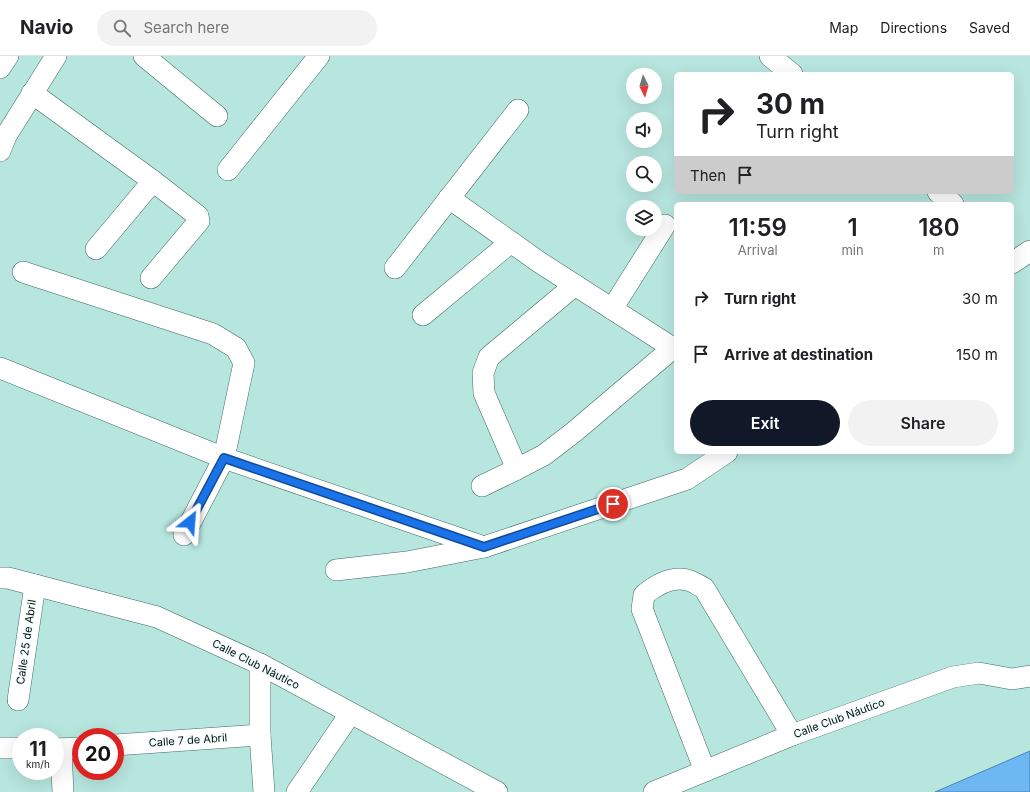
<!DOCTYPE html>
<html lang="en">
<head>
<meta charset="utf-8">
<style>
	body { margin:0; font-family:Inter,sans-serif; background:#f2f2f2; color:#202124; height:100vh; display:flex; flex-direction:column; font-size:15px; white-space:nowrap }
	* { box-sizing:border-box; margin:0 }
	p { font-size:13px; color:#757577 }
	.icon { flex:none; width:22px; height:22px; fill:none; stroke:currentColor; stroke-width:2; stroke-linecap:round; stroke-linejoin:round }
	.map { position:relative; flex:1; overflow:hidden }
	.panel { position:absolute; left:674px; top:146px; width:340px; height:252px; display:flex; flex-direction:column; background:#fff; border-radius:6px; box-shadow:0 4px 16px #0002 }
	.panel>* { flex:none }
	.guide { position:absolute; left:674px; top:16px; width:340px; height:122px; border-radius:6px; box-shadow:0 4px 16px #0002; background:#fff; color:#202124; overflow:hidden }
	.needle { width:26px; rotate:175deg }
	.tools { position:absolute; left:626px; top:12px; display:grid; gap:8px }
	.tools a { display:grid; place-items:center; width:36px; height:36px; border-radius:50%; background:#fff; box-shadow:0 4px 16px #0002; font-size:20px }
	.speed { position:absolute; left:12px; top:672px; display:flex; gap:8px; font-size:20px; font-weight:700; text-align:center }
	.speed>* { display:grid; place-content:center; width:52px; height:52px; border-radius:50%; background:#fff; box-shadow:0 4px 16px #0002; line-height:1 }
	.speed small { font-size:10px; font-weight:400 }
	.speed .limit { border:6px solid #d22; background:#fff; color:#111 }
	.pin { position:absolute; display:grid; place-items:center; width:34px; height:34px; color:#fff; margin:-17px; border:2px solid #fff; border-radius:50%; box-shadow:0 1px 4px #0007 }
	.me { position:absolute; width:44px; margin:-22px; rotate:28deg; stroke-linejoin:round; filter:drop-shadow(0 0 3px #0008) }
	.turn { display:flex; align-items:center; gap:14px; height:84px; padding:0 16px; font-size:18px }
	.turn .icon { width:52px; height:52px; stroke-width:2.5 }
	.turn b { display:block; font-size:28px; line-height:34px }
	.then { display:flex; align-items:center; height:38px; padding:0 16px; background:#0003; gap:8px; font-size:15px }
	.eta { display:flex; justify-content:space-evenly; align-items:center; height:68px; text-align:center }
	.eta b { font-size:24px; font-weight:600; line-height:28px }
	.button { display:flex; gap:8px; margin-top:auto; padding:8px 16px }
	.button a { flex:1; height:46px; border-radius:24px; background:#111827; color:#fff; font-size:16px; font-weight:600; line-height:46px; text-align:center }
	.button a+a { background:#f2f2f2; color:#202124 }
	ul { padding:0; list-style:none }
	li { display:flex; align-items:center; gap:12px; height:56px; padding:0 16px }
	li div { flex:1 }
	li b { display:block; font-size:15px }
	li em { font-style:normal }
	header { display:flex; align-items:center; gap:24px; box-sizing:border-box; height:56px; padding:0 20px; background:#fff; border-bottom:1px solid #e0e0e0 }
	header strong { font-size:19px }
	nav { display:flex; gap:22px; margin-inline-start:auto; font-size:14px }
	.search { width:280px; height:36px; background:#f2f2f2; display:flex; align-items:center; gap:10px; box-sizing:border-box; padding:0 14px; border-radius:22px; color:#757577; font-size:15px }
	.map>svg:first-child { display:block }
</style>
</head>
<body>
<header>
<strong>Navio</strong>
<div class="search"><svg class="icon" aria-label="search" viewBox="0 0 24 24"><circle cx="10" cy="10" r="6"/><path d="M15 15l6 6"/></svg>Search here</div>
<nav><a>Map</a><a>Directions</a><a>Saved</a></nav>
</header>
<div class="map">
<svg width="1030" height="736" viewBox="0 0 1030 736">
	<rect width="100%" height="100%" fill="#b7e6df"/>
	<path fill="#6db7f2" stroke="#4d85ae" d="M1030 695V736H935Z"/>
	<g fill="none" stroke-linecap="round" stroke-linejoin="round">
		<defs>
			<g id="minor">
				<path d="M144 0 217 60"/>
				<path d="M770 0 792 18"/>
				<path d="M0 12 8 0"/>
				<path d="M32 37 153 125 198 160 199 165 151 222"/>
				<path d="M0 95 6 80 56 0"/>
				<path d="M228 114 319 0"/>
				<path d="M938 136 953 148"/>
				<path d="M449 142 539 206 676 294"/>
				<path d="M96 193 153 125"/>
				<path d="M1012 207 1030 195"/>
				<path d="M395 212 518 54"/>
				<path d="M23 216 213 278 236 292 244 307 224 402 184 479"/>
				<path d="M612 253 665 169"/>
				<path d="M423 259 511 186"/>
				<path d="M0 312 224 402 484 491"/>
				<path d="M517 413 484 337 483 317 489 301 575 229"/>
				<path d="M482 430 517 413 544 399 574 376 673 292"/>
				<path d="M336 514 407 506 484 491 687 423 727 396"/>
				<path d="M0 522H8L157 561 260 608 497 736"/>
				<path d="M260 608V679L264 736"/>
				<path d="M18 644 35 529"/>
				<path d="M115 689 260 679"/>
				<path d="M0 692H21"/>
				<path d="M55 693 81 692"/>
				<path d="M61 693 63 736"/>
				<path d="M705 715 642 553 644 539C656 529 671 520 687 524 693 525 699 530 704 532L792 679"/>
				<path d="M297 736 350 658"/>
				<path d="M654 736 792 679 953 621 979 617 1012 623 1030 620"/>
			</g>
		</defs>
		<use href="#minor" stroke="#3e6a64" stroke-width="22"/>
		<use href="#minor" stroke="#fff" stroke-width="21"/>
	</g>
	<g fill="none" stroke-linecap="round" stroke-linejoin="round">
		<defs>
			<path id="route" d="M190 466 224 402 484 491 613 448"/>
		</defs>
		<use href="#route" stroke="#114b97" stroke-width="10"/>
		<use href="#route" stroke="#1a73e8" stroke-width="7"/>
	</g>
	<g text-anchor="middle" stroke-width="3.5" stroke-linejoin="round" paint-order="stroke">
		<g font-size="11" fill="#01100e" stroke="#f5fefd">
			<text transform="translate(26 586) rotate(-82)" y="4">Calle 25 de Abril</text>
			<text transform="translate(256 608) rotate(27)" y="4">Calle Club Náutico</text>
			<text transform="translate(839 662) rotate(-20)" y="4">Calle Club Náutico</text>
			<text transform="translate(188 684) rotate(-4)" y="4">Calle 7 de Abril</text>
		</g>
	</g>
</svg>
<div class="tools">
<a><svg class="needle" viewBox="-14 -14 28 28"><path d="M0-13l5 13h-10z" fill="#e53935"/><path d="M0 13l5-13h-10z" fill="#757577"/></svg></a>
<a><svg class="icon" aria-label="sound" viewBox="0 0 24 24"><path d="M4 9h4l5-4v14l-5-4H4zM17 9q2 3 0 6"/></svg></a>
<a><svg class="icon" aria-label="search" viewBox="0 0 24 24"><circle cx="10" cy="10" r="6"/><path d="M15 15l6 6"/></svg></a>
<a><svg class="icon" aria-label="layers" viewBox="0 0 24 24"><path d="M12 4l9 5-9 5-9-5zM3 14l9 5 9-5"/></svg></a>
</div>
<div class="speed"><div>11<small>km/h</small></div><div class="limit">20</div></div>
<div class="pin" style="left:613px;top:448px;background:#d93025"><svg class="icon" aria-label="arrive" viewBox="0 0 24 24"><path d="M6 21V4h12l-3 4 3 4H6"/></svg></div>
<svg class="me" style="left:190px;top:466px" viewBox="-20 -20 40 40"><path d="M0-17L14 15 0 8-14 15z" fill="#1a73e8" stroke="#fff" stroke-width="4"/></svg>
<div class="guide">
<div class="turn"><svg class="icon" aria-label="right" viewBox="0 0 24 24"><path d="M7 20v-9h11M14 6l5 5-5 5"/></svg><div><b>30 m</b>Turn right</div></div>
<div class="then">Then<svg class="icon" aria-label="arrive" viewBox="0 0 24 24"><path d="M6 21V4h12l-3 4 3 4H6"/></svg></div>
</div>
<section class="panel">
<div class="eta">
<div><b>11:59</b><p>Arrival</p></div>
<div><b>1</b><p>min</p></div>
<div><b>180</b><p>m</p></div>
</div>
<ul>
<li><svg class="icon" aria-label="right" viewBox="0 0 24 24"><path d="M7 20v-9h11M14 6l5 5-5 5"/></svg><div><b>Turn right</b></div><em>30 m</em></li>
<li><svg class="icon" aria-label="arrive" viewBox="0 0 24 24"><path d="M6 21V4h12l-3 4 3 4H6"/></svg><div><b>Arrive at destination</b></div><em>150 m</em></li>
</ul>
<div class="button"><a>Exit</a><a>Share</a></div>
</section>
</div>
</body>
</html>
